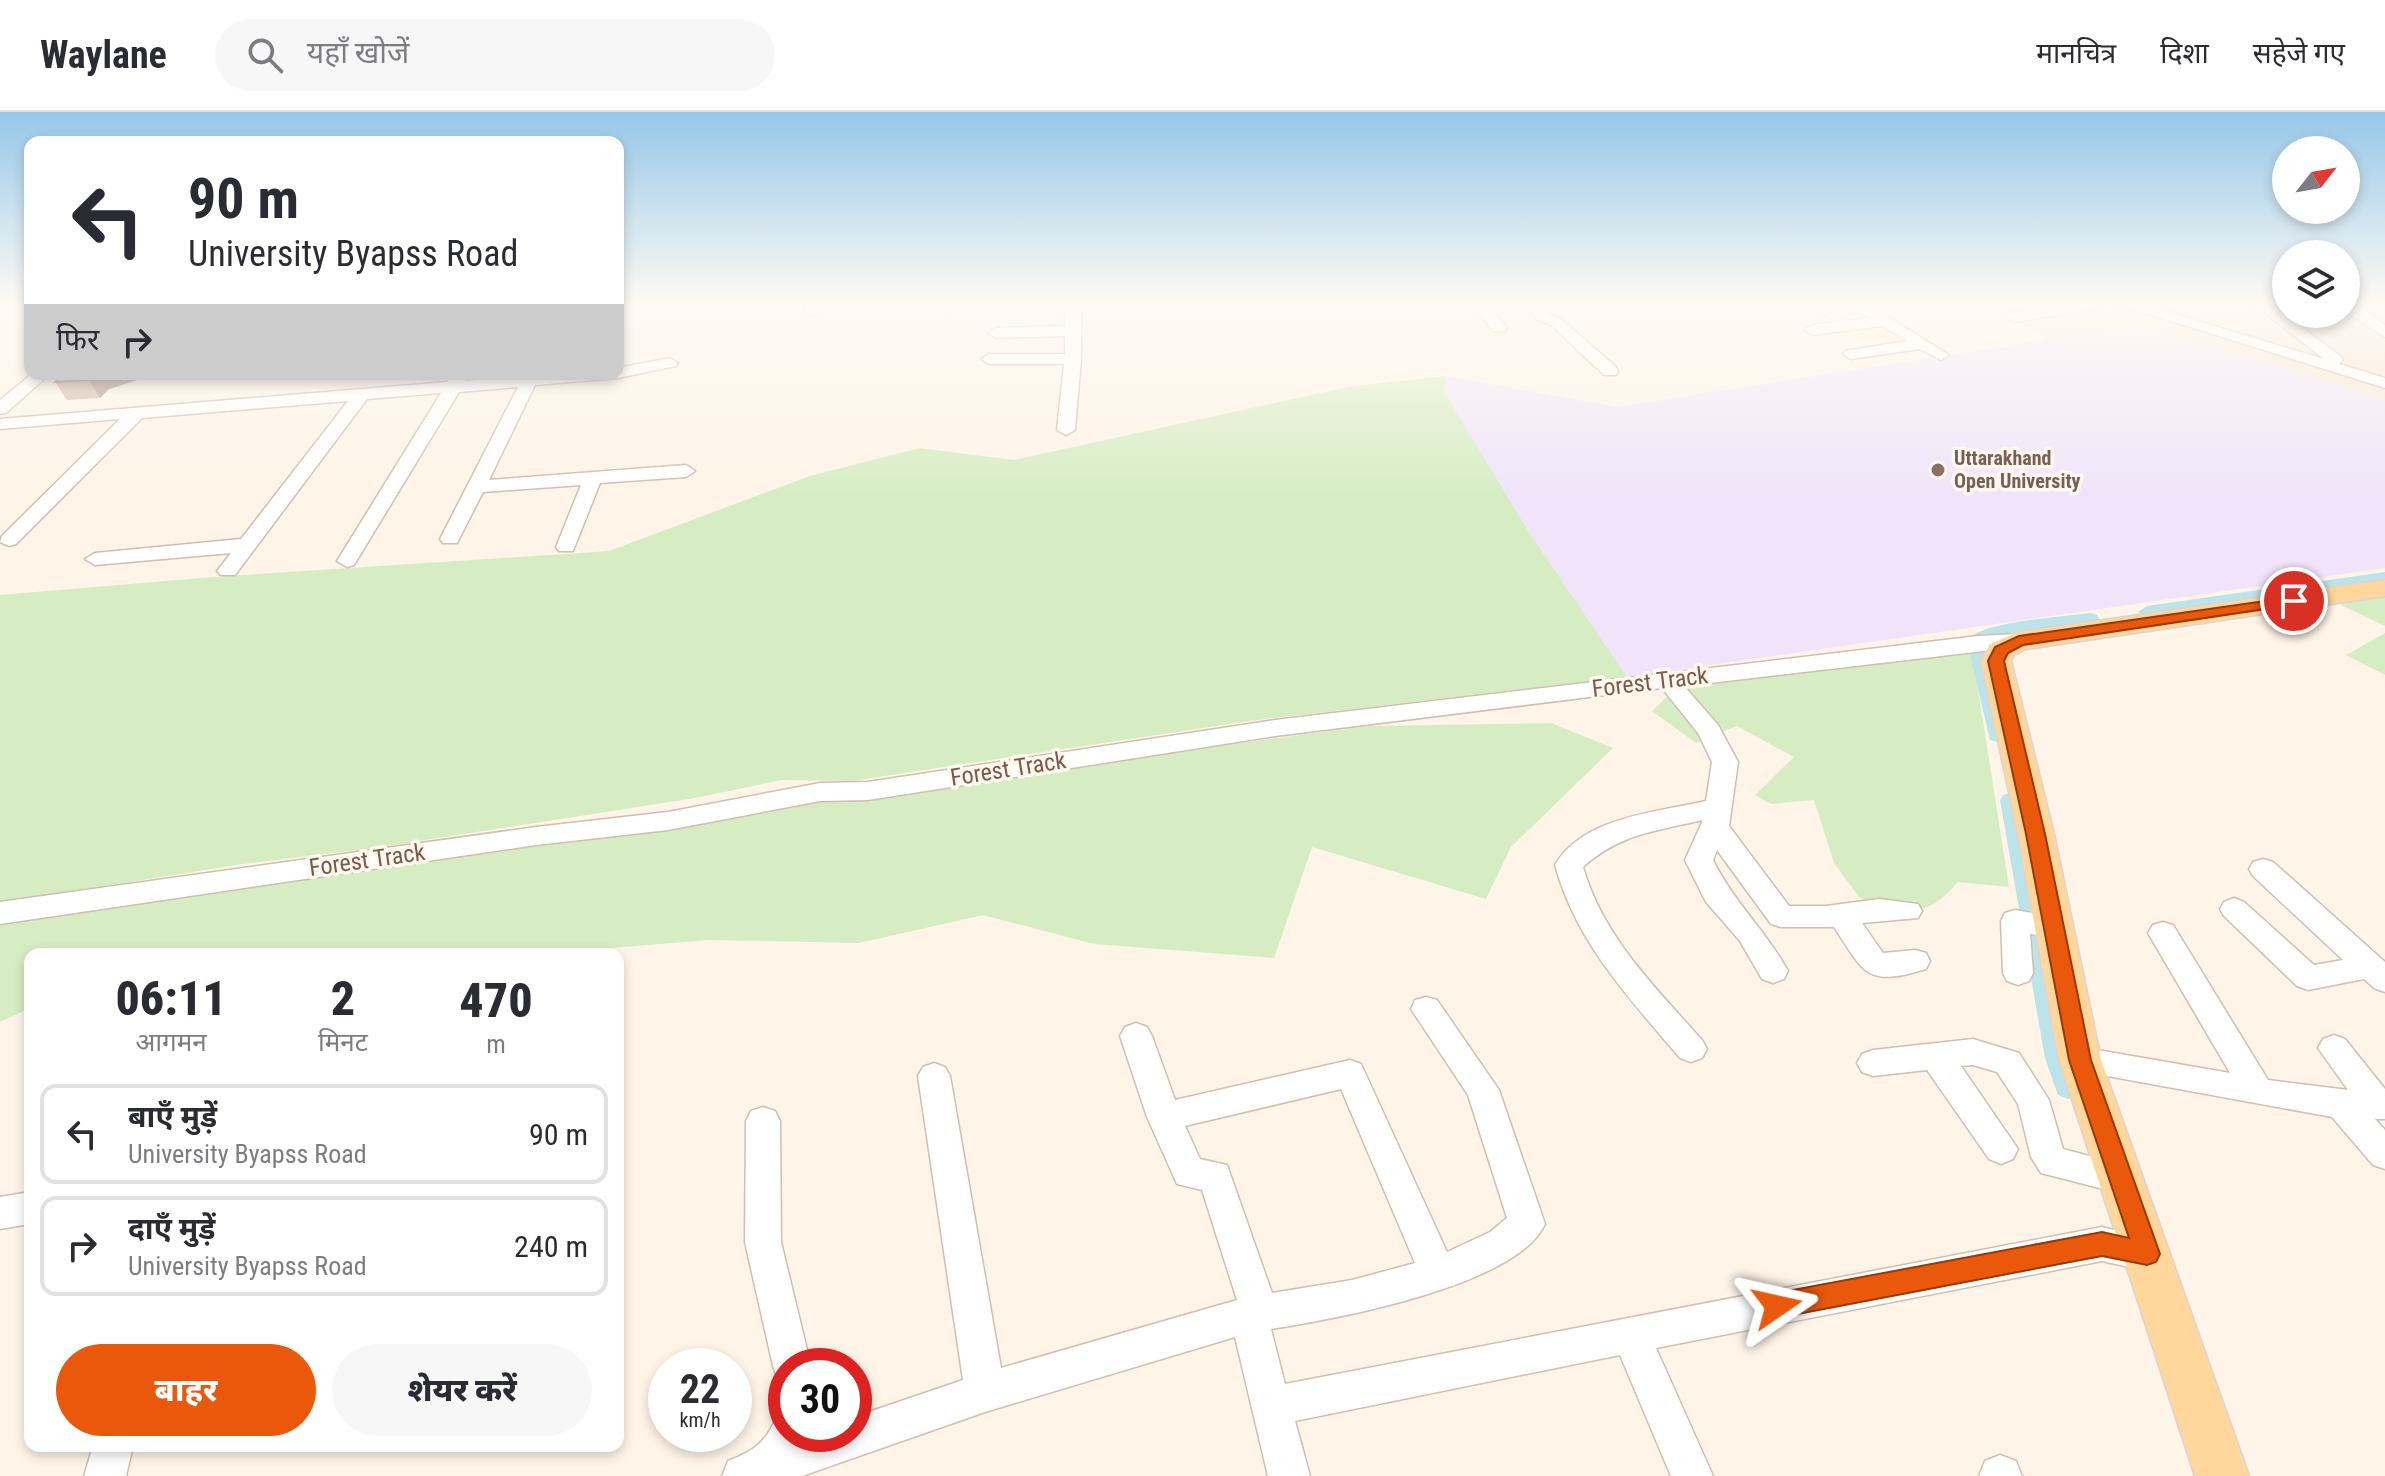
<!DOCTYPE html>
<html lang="hi">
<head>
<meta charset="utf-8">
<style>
	body { margin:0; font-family:"Roboto Condensed","Noto Sans Devanagari",sans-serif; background:#f7f7f7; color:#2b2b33; height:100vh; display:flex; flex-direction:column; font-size:30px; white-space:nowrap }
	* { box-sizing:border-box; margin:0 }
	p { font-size:26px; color:#7c7c81 }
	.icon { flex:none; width:44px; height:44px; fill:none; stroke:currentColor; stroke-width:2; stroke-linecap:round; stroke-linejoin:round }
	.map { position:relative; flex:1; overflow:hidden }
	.details { position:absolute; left:24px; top:836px; width:600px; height:504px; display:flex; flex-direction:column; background:#fff; border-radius:16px; box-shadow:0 4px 12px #0003 }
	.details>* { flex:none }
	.banner { position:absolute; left:24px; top:24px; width:600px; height:244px; border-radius:16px; box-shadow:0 4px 12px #0003; background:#fff; color:#2b2b33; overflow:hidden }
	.needle { width:52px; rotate:59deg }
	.tools { position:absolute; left:2272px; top:24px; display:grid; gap:16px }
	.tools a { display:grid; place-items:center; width:88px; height:88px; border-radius:50%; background:#fff; box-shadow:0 4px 12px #0003; font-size:40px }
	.speed { position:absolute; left:648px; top:1236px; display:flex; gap:16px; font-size:40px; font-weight:700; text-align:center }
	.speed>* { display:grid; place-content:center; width:104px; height:104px; border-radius:50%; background:#fff; box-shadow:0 4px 12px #0003; line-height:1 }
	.speed small { font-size:20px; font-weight:400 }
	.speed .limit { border:12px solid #d22; background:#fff; color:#111 }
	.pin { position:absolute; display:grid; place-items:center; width:68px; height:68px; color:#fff; margin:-34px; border:4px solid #fff; border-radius:50%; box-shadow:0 2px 8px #0007 }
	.me { position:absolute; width:88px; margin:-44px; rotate:79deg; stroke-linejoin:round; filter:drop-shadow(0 0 6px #0008) }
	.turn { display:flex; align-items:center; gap:28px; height:168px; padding:0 32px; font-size:36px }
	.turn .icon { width:104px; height:104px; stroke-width:2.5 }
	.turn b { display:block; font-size:56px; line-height:68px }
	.then { display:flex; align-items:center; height:76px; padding:0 32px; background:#0003; gap:16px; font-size:30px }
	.eta { display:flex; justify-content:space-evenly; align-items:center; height:136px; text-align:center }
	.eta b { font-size:48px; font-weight:800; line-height:56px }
	.primary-button { display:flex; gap:16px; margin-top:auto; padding:16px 32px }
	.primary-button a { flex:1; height:92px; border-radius:48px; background:#ea580c; color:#fff; font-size:32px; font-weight:800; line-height:92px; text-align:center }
	.primary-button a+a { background:#f7f7f7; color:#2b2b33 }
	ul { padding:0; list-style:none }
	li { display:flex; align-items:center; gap:24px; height:100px; margin:0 16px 12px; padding:0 16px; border:4px solid #e1e1e2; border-radius:16px }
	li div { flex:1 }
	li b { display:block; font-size:30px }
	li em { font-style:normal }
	header { display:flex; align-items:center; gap:48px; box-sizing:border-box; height:112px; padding:0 40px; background:#fff; border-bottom:2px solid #e1e1e2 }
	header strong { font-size:38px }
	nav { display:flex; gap:44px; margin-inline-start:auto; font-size:28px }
	.search { width:560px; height:72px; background:#f7f7f7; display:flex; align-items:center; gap:20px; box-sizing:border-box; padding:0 28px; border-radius:44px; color:#7c7c81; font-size:30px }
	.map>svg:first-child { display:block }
</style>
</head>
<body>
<header>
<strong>Waylane</strong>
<div class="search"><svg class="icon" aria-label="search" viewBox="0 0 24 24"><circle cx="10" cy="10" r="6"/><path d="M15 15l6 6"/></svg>यहाँ खोजें</div>
<nav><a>मानचित्र</a><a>दिशा</a><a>सहेजे गए</a></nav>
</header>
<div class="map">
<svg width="2385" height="1364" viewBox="0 0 2385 1364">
	<rect width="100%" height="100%" fill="#fef4e7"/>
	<path fill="#f6e6d5" d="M1984 192H2286V202H2346V192H2385V288L2140 213 2048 227Z"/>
	<path fill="#f1e4fa" d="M2140 213 2385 288V456L1627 565 1529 420 1443 279 1446 264 1618 295Z"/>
	<g fill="#d6edc4">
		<path d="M1446 264 1444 280 1529 420 1627 565 1249 609 852 669 782 668 695 686 381 735 243 752 48 783 0 794V483L213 465 609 439 810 364 920 336 1014 348 1348 275Z"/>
		<path d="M2385 478V514L2341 493 2346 482Z"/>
		<path d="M2385 521V563L2346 543Z"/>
		<path d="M1972 539 2009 775 1958 770C1922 811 1909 797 1860 786L1834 751 1814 688 1771 692 1755 683 1794 645 1737 614 1696 631 1652 599 1686 567Z"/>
		<path d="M1551 611 1613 636 1511 735 1486 787 1312 735 1274 846 1094 832 983 803 859 831 708 828 540 842H30V896L0 910V811L1037 658 1369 614Z"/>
	</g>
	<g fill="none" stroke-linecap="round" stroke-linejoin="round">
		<g fill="#bae4e9" fill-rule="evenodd">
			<path d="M2385 460V470L2147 506 2138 500 2147 494Z"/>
			<path d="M2090 501 2097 503 2099 507 2097 511 1994 527 1980 532 1989 538 2007 623 1997 630 1990 628 1969 538 1977 533 1968 527C1985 509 2063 505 2090 501Z"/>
			<path d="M2011 681 2019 683 2022 688 2071 946 2082 975 2078 983 2068 987 2058 983 2045 946 2000 688 2003 683Z"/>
		</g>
		<defs>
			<g id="minor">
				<path d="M807 192H822L818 202 813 204 805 199Z"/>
				<path d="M944 192H959L956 199H946Z"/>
				<path d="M1065 192H1081V247L1075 318 1066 323 1057 318 1064 252H989L981 247 989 242H1065V224L996 226 988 221 996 216 1065 214Z"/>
				<path d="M1285 192H1300L1301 193 1293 198Z"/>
				<path d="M1472 192H1487L1507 216 1505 219H1493Z"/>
				<path d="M1524 192H1540L1547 201 1561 207 1616 255 1618 259 1616 263H1604L1551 213 1537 207Z"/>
				<path d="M1809 192H1827L1834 198 1826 203Z"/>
				<path d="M1849 192H1867L1949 243 1941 248 1920 237 1851 247 1843 242 1845 239 1907 229 1882 214 1812 223 1804 218 1812 213 1869 206Z"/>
				<path d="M2063 192H2099L2092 197 2014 210 2006 205 2014 200Z"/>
				<path d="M2117 192H2141L2324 247 2254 192H2271L2341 245 2343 248 2339 252 2385 266V276Z"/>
				<path d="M2346 192H2355L2385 213V225L2346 200Z"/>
				<path d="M670 246 678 251 676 254 618 266 535 273 489 368 686 353 695 359 686 365 600 371 573 439H559L556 435 581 373 483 380 457 431H443L440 427 518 275 459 280 354 453 347 455 337 449 441 281 367 287 235 463H221L217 459 231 441 95 453 85 447 95 441 241 427 348 289 142 306 16 432 9 434 0 430 2 424 120 307 0 317V307L447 270 452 262H468L465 269 548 262H618V256Z"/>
				<path d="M32 262H50L6 301 0 302V288Z"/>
				<path d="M2019 522 2027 524 2030 529 2027 534 1684 574 1718 613 1738 650 1729 714 1789 794H1826L1879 787 1918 792 1922 799 1918 806 1862 811 1883 841 1915 838 1926 841 1930 849 1926 857C1865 876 1864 860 1834 815H1781L1771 812 1717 738 1713 748C1733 789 1766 819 1788 859L1784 867 1773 871 1762 867 1740 829 1706 790 1685 748 1703 708C1656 719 1619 722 1583 755 1603 825 1655 875 1702 928L1707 937 1702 946 1691 950 1680 946C1629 886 1576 830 1555 753 1583 705 1657 700 1706 689L1712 650 1698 621 1662 576 1275 624 868 688 820 689 668 718 536 733 0 812V790L536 715 668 700 820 671 868 670 1275 608 1978 524Z"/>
				<path d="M2263 747 2273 750 2385 850V880L2374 876 2364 867 2308 878 2297 874 2224 804 2220 797 2224 790 2234 786 2244 790 2314 853 2343 848 2253 764 2249 757 2253 750Z"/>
				<path d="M2015 798 2062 806 2066 814 2062 822 2052 825 2030 822 2033 861 2029 869 2018 873 2007 869 2003 861 2001 809 2005 801Z"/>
				<path d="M2163 810 2173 813 2268 968 2348 978 2318 936 2323 927 2334 923 2345 927 2385 977V1007H2375L2385 1018V1057L2373 1053 2332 1005 2069 957 2064 948 2069 939 2080 935 2230 961 2148 821 2153 813Z"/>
				<path d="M1426 885 1437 888 1499 978 1545 1112C1517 1174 1335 1207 1271 1217L1285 1272 2102 1115 2160 1130 2165 1142 2160 1154 2147 1159 2102 1149 1656 1236 1713 1364H1671L1620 1243 1295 1309 1310 1364H1268L1235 1225 985 1300 802 1364H722L728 1349C751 1340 765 1332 775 1308L786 1303V1322H854V1305L963 1268 918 964 923 955 934 951 945 955 950 964 1001 1256 1237 1188 1202 1078 1177 1072 1147 1005 1120 924 1125 915 1136 911 1147 915 1152 924 1175 988 1350 948 1361 952 1447 1140 1490 1120 1507 1106 1468 983 1411 897 1415 888ZM1341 977 1415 1151 1352 1168 1272 1181 1227 1053 1200 1047 1185 1014Z"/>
				<path d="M1973 927 2019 941 2049 988 2063 1037 2131 1055 2136 1066 2131 1077 2119 1081 2041 1061 2031 1045 2018 992 1997 960 1973 953 1961 954 2018 1037 2013 1047 2001 1052 1989 1047 1927 958 1873 964 1862 960 1857 951 1862 942 1873 938Z"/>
				<path d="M763 995 775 999 780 1009 781 1130 811 1254H786V1271L778 1268 773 1254 745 1130 746 1009 751 999Z"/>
				<path d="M30 1080V1112L0 1117V1085Z"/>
				<path d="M93 1334H133L126 1364H84Z"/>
				<path d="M2000 1343 2016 1349 2022 1364H1979L1985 1349Z"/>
			</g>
			<path id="major" d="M2385 468V484L2026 537 2014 543 2011 549 2054 722 2101 948 2249 1364H2195L2059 948 2018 722 1981 549 1990 532 2019 520Z"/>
		</defs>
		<use href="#minor" stroke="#d3bdaf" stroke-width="3"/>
		<use href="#major" stroke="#dcd4d0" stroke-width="3"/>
		<use href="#minor" fill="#fff" fill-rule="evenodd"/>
		<use href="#major" fill="#ffd79d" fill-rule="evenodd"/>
	</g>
	<path fill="#d3b4a3" d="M156 262 109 277 100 286 67 288 55 270Z"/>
	<path fill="#ac9284" d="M95 262H156L109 277 100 286 89 268Z"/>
	<path fill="#f5d1bd" stroke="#ac9284" stroke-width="2" d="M64 262H95L89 268 55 270Z"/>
	<linearGradient id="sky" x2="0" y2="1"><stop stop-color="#95c7e8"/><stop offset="0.5" stop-color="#fffaf4"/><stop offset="1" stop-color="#fffaf4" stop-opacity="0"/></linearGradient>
	<rect width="2385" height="383" fill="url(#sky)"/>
	<path fill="#ea580c" stroke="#983908" stroke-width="2" d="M2294 485 2301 489 2299 492 2023 533 2008 541 2004 549 2045 722 2091 948 2160 1142 2156 1150 2147 1153 2102 1144 1777 1206 1768 1203 1764 1194 1768 1185 1777 1181 2102 1120 2129 1126 2069 948 2026 722 1988 549 1995 535 2019 524Z"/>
	<circle fill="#8d6e63" stroke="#fff8ef" stroke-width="3" cx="1938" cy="358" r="8"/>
	<g text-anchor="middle" stroke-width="7" stroke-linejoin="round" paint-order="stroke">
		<g font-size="20" font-weight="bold" fill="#785e54" stroke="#fff8ef" text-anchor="start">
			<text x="1954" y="353">Uttarakhand<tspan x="1954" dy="23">Open University</tspan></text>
		</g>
		<g font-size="24" fill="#7a5949" stroke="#fff8ef">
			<text transform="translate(1650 570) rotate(-7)" y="8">Forest Track</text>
			<text transform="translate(1008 657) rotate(-9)" y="8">Forest Track</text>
			<text transform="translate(367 748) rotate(-8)" y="8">Forest Track</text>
		</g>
	</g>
</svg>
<div class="tools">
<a><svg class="needle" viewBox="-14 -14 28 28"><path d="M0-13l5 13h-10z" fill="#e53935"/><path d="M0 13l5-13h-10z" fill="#7c7c81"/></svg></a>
<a><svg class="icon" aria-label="layers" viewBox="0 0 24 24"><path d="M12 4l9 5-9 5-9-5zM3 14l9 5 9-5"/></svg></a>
</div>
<div class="speed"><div>22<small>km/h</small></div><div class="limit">30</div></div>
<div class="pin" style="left:2294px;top:489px;background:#d93025"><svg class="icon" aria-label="arrive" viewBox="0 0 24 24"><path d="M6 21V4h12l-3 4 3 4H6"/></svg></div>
<svg class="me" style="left:1777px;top:1194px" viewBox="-20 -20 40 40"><path d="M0-17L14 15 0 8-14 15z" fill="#ea580c" stroke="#fff" stroke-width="4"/></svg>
<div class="banner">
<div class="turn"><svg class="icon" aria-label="left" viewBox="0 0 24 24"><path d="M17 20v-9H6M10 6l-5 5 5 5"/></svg><div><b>90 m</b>University Byapss Road</div></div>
<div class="then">फिर<svg class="icon" aria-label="right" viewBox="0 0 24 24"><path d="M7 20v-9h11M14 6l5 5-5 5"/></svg></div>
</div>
<section class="details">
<div class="eta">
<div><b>06:11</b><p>आगमन</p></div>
<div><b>2</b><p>मिनट</p></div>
<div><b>470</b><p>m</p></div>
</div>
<ul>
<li><svg class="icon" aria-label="left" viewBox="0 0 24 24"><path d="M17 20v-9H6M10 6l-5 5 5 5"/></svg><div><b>बाएँ मुड़ें</b><p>University Byapss Road</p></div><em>90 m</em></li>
<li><svg class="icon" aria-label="right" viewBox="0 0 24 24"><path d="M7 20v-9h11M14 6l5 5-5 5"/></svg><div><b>दाएँ मुड़ें</b><p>University Byapss Road</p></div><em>240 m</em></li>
</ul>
<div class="primary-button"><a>बाहर</a><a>शेयर करें</a></div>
</section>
</div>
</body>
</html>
